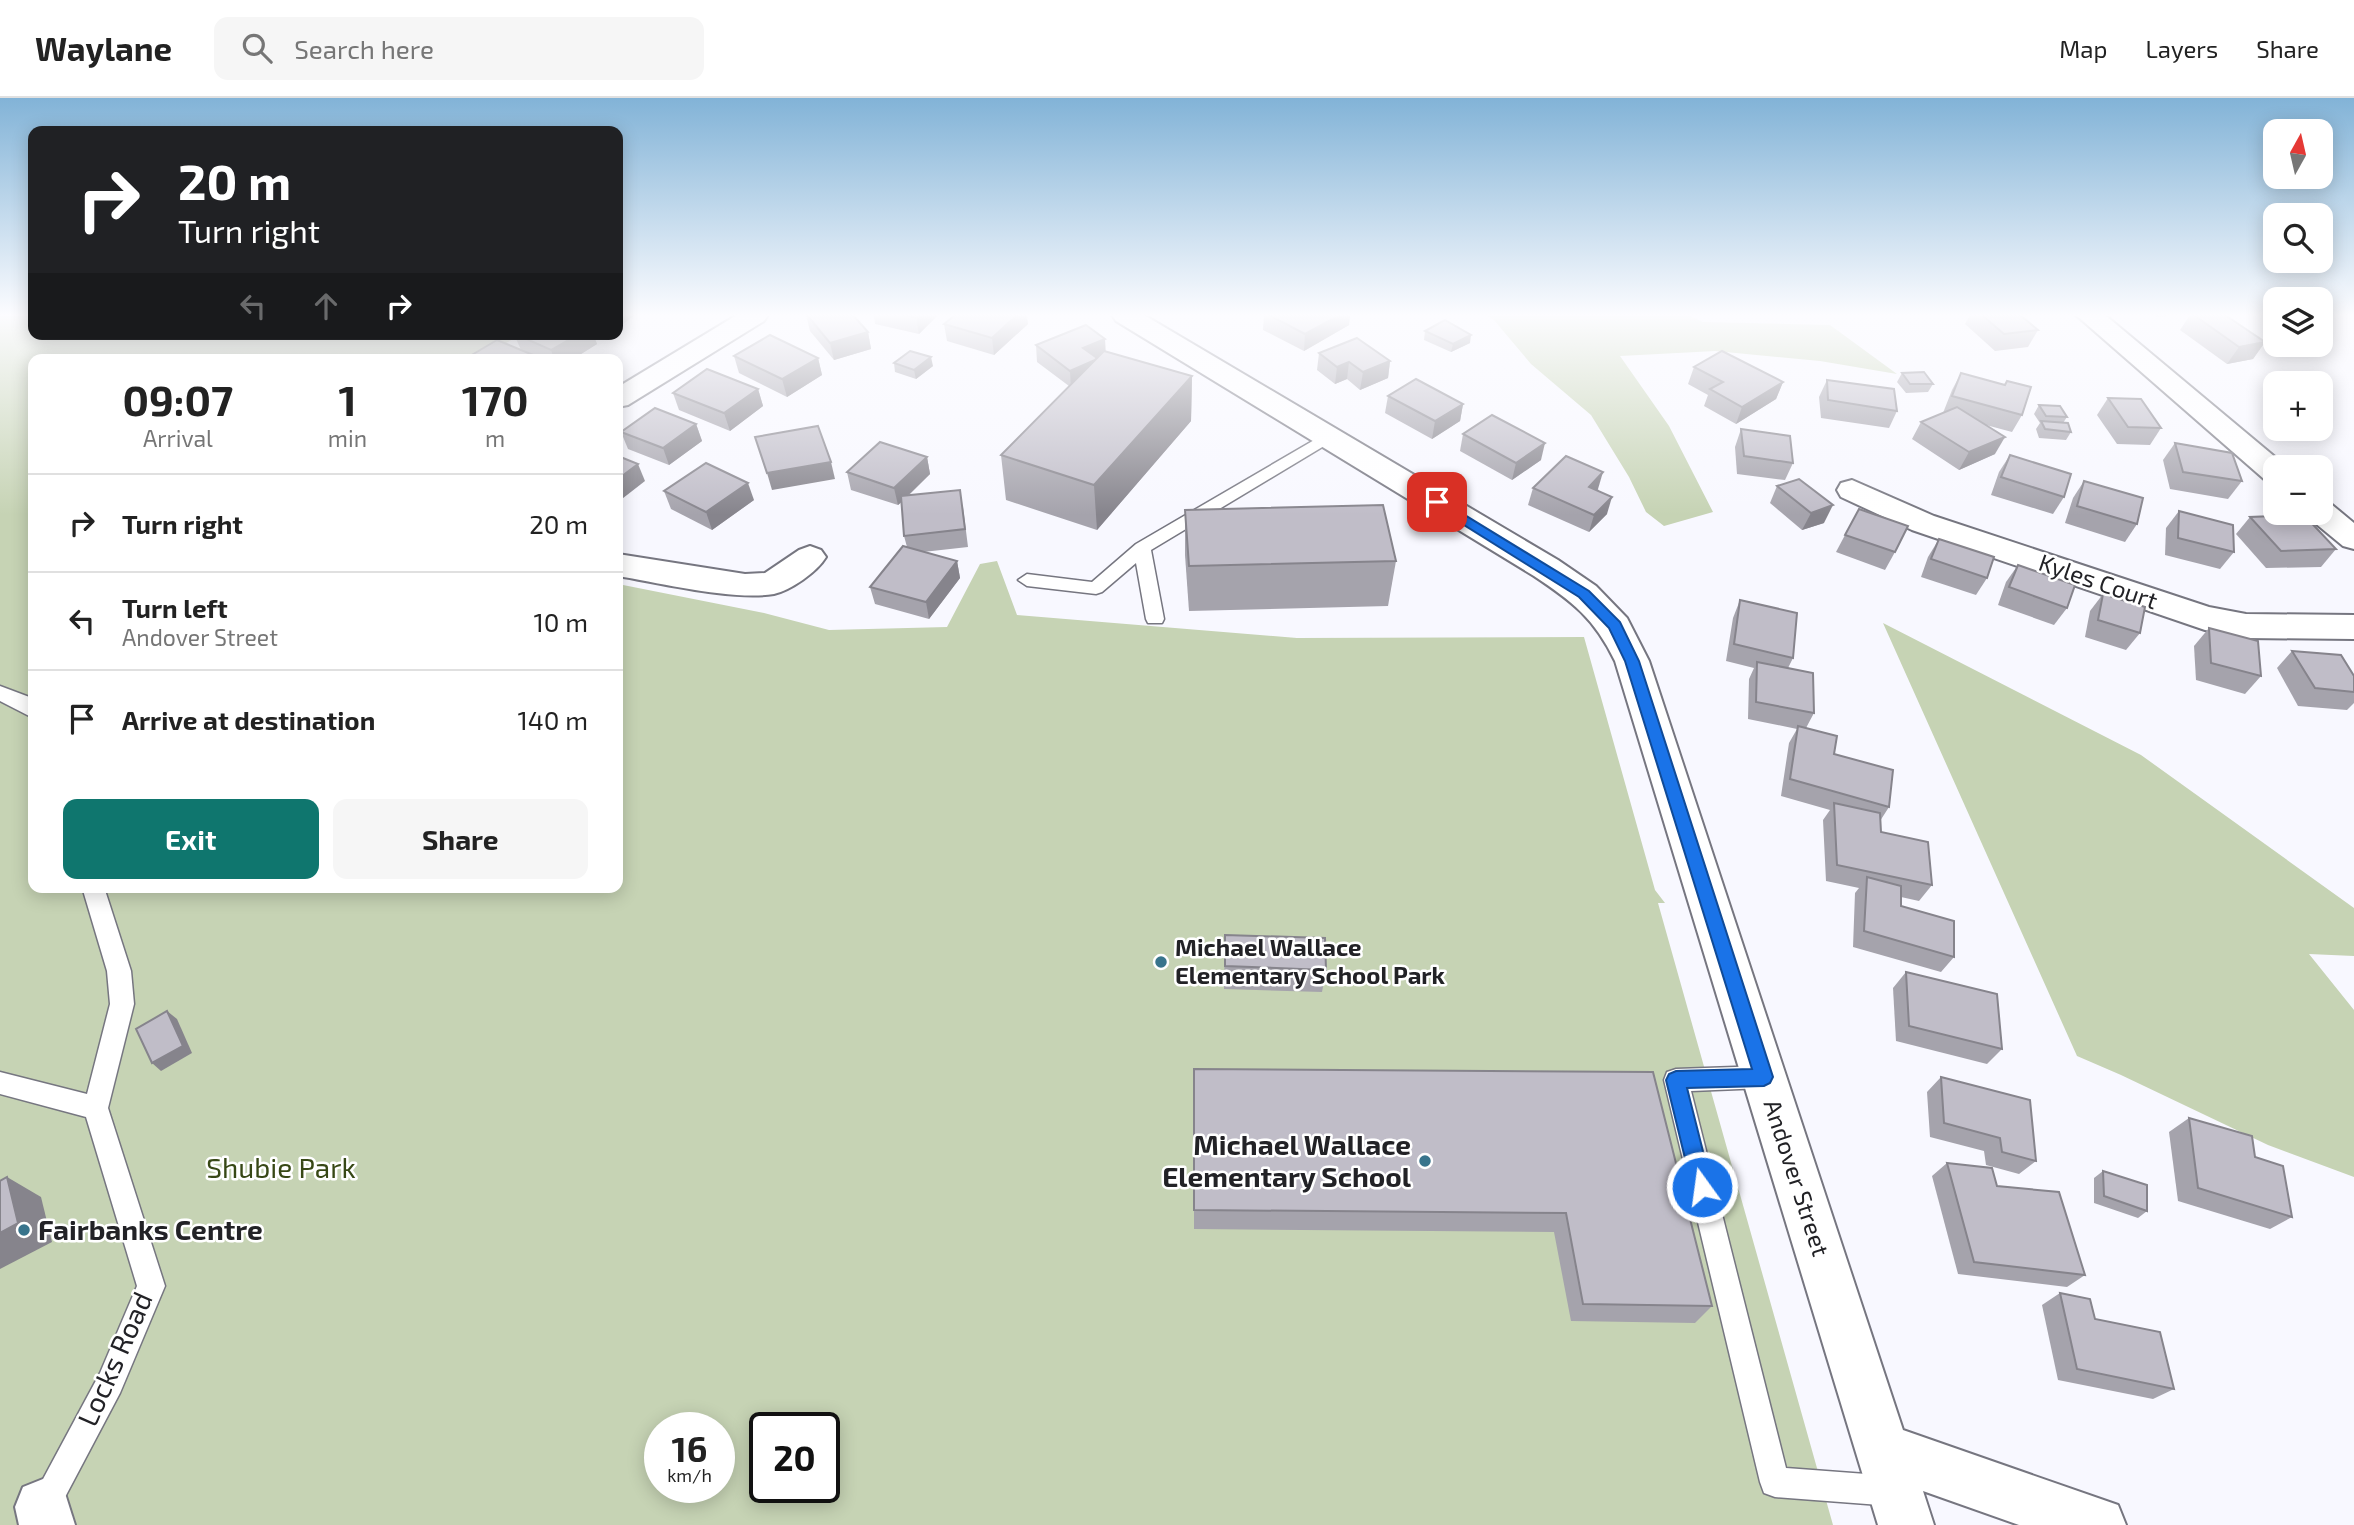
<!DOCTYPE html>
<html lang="en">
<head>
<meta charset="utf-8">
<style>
	body { margin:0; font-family:"Exo 2",sans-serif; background:#f6f6f6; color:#222; height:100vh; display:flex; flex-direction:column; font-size:26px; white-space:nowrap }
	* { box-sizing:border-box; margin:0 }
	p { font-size:23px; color:#767676 }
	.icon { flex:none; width:38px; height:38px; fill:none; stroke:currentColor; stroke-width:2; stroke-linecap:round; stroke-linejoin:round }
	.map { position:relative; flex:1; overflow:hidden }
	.panel { position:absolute; left:28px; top:256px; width:595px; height:539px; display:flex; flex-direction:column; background:#fff; border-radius:14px; box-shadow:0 4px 18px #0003 }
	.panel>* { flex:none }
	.guide { position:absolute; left:28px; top:28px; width:595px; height:214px; border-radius:14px; box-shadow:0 4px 18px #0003; background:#202124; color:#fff; overflow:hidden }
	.needle { width:46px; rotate:8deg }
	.fabs { position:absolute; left:2263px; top:21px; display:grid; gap:14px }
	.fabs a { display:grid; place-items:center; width:70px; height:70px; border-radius:14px; background:#fff; box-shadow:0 4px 18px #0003; font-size:35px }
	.speed { position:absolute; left:644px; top:1314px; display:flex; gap:14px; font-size:35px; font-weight:700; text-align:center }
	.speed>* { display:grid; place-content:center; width:91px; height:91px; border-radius:50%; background:#fff; box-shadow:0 4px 18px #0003; line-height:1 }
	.speed small { font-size:18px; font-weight:400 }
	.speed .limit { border:4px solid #111; border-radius:10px; background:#fff; color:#111 }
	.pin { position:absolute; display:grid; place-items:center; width:60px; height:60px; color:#fff; margin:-30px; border-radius:14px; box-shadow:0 4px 10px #0006 }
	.me { position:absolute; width:77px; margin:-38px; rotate:346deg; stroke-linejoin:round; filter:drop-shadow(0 0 5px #0008) }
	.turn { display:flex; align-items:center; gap:24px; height:147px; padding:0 35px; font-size:32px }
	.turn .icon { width:91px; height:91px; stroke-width:2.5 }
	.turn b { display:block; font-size:49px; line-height:60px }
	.lanes { display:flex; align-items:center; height:66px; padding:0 35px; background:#0003; justify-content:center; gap:35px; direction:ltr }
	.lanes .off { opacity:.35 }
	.eta { display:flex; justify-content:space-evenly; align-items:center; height:119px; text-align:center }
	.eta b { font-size:42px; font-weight:700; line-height:49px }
	.button { display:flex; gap:14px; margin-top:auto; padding:14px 35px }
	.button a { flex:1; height:80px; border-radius:14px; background:#0f766e; color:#fff; font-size:28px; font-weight:700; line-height:80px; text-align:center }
	.button a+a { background:#f6f6f6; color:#222 }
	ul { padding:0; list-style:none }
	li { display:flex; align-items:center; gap:21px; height:98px; padding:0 35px; border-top:2px solid #e0e0e0 }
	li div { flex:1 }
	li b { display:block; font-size:26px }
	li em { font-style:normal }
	header { display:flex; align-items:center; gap:42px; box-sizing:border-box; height:98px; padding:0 35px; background:#fff; border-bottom:2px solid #e0e0e0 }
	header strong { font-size:33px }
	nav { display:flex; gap:38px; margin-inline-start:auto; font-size:24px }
	.search { width:490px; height:63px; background:#f6f6f6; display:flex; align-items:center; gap:18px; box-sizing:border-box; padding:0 24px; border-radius:14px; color:#767676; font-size:26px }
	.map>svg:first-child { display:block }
</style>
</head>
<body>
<header>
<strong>Waylane</strong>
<div class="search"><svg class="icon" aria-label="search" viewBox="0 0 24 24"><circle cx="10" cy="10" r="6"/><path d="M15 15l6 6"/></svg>Search here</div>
<nav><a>Map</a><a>Layers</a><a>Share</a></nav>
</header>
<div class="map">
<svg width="2354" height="1427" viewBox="0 0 2354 1427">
	<rect width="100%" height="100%" fill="#f8f8ff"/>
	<g fill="#c6d3b4" fill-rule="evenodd">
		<path d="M0 217H33V236H521L480 261H33V789H618V486L764 515 829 532 947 529 980 466 997 463 1017 517 1297 540 1584 539 1655 792 1665 805H1658L1833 1427H0ZM660 1330H719V1390H660ZM765 1330H824V1390H765Z"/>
		<path d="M1486 217H1688L1703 224 1830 227 1897 276 1820 263 1715 253 1620 258 1669 328 1713 414 1664 428 1646 414 1629 379 1591 317 1531 266 1494 222Z"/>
		<path d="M1883 525 2141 657 2354 810V858L2309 856 2354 912V1079L2268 1047 2121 977 2077 958Z"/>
	</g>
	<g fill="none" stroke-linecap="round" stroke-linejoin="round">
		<defs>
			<g id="service">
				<path d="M1328 334 1336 339 1334 342 1151 452 1164 521 1162 525H1148L1146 521 1136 465 1102 494 1096 496 1027 488 1018 482 1027 476 1092 484 1136 446Z"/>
				<path d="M0 588 32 600 33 620 0 603Z"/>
				<path d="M82 789H104L131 873 134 906 108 1010 165 1188 120 1295 54 1420 43 1424 32 1420 28 1409 100 1275 137 1188 86 1019 0 996V974L87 996 110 906 107 873Z"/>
				<path d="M1764 968 1773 971 1776 979 1773 987 1764 990 1691 993 1786 1370 1893 1378 1904 1382 1908 1393 1904 1404 1893 1408 1775 1399 1764 1395 1760 1384 1664 982 1667 974 1676 971Z"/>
			</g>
			<g id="minor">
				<path d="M737 217H768L764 223 628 307 618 309V289Z"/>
				<path d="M1112 217H1144L1558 462 1596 488 1627 520 1649 563 1903 1332 2118 1407 2126 1427H2019L1923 1393 1934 1427H1878L1615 563C1594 520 1573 504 1534 478L1116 223Z"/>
				<path d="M1852 382 1934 418 2209 509 2246 516 2354 517V541L2246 540 2205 532 1912 432 1841 399 1837 392 1841 385Z"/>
				<path d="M810 448 821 452 826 459C817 474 791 492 774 496 734 503 660 485 618 478V456L745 476 765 475 799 452Z"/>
				<path d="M43 1381 63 1389 75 1427H19L15 1409 23 1389Z"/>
			</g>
			<g id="secondary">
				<path d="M2076 217H2105L2287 369H2275V383L2264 381Z"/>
				<path d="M2320 403 2331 406 2354 425V451L2343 448 2309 420 2306 415H2320Z"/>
			</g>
		</defs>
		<use href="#service" stroke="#767680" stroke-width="3"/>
		<use href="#minor" stroke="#767680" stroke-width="4"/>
		<use href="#secondary" stroke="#767680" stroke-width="4"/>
		<use href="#service" fill="#fff" fill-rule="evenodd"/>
		<use href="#minor" fill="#fff" fill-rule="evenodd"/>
		<use href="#secondary" fill="#fff" fill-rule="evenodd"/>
	</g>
	<g fill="#a5a3ac">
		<path d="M806 217 868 234 871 251 834 262 810 233Z"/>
		<path d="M874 217H938L919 236 875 226Z"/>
		<path d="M1264 217H1350L1349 227 1304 253 1263 232Z"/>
		<path d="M1970 217H2020L2038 232 2028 249 1995 253 1965 226Z"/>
		<path d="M2153 217H2177L2156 219Z"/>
		<path d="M2190 217H2225L2265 244 2253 261 2227 266 2180 232Z"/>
		<path d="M944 226H1028L994 257 947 243Z"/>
		<path d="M1425 233 1470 245 1451 254 1424 242Z"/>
		<path d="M514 236H593L597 246 573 261H465L521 252Z"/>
		<path d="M1036 247 1106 254 1192 278 1191 323 1097 432 1006 402 1001 357 1069 288 1037 264Z"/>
		<path d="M1319 255 1390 263 1388 280 1360 292 1347 281 1335 286 1317 272Z"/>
		<path d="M734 258 818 260 822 277 787 299 739 275Z"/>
		<path d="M894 265 933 268 916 281 895 274Z"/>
		<path d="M1694 269 1783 284 1776 301 1736 326 1704 308 1708 297 1688 286Z"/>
		<path d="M1902 275 1933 286 1928 294 1906 295 1897 284Z"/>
		<path d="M1961 275 2004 287 2007 283 2022 317 2012 334 1986 327 1995 356 1959 372 1912 341 1921 324 1943 315 1952 292Z"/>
		<path d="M1827 282 1897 313 1889 330 1821 320 1819 299Z"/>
		<path d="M758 291 763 308 730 333 679 312 673 295Z"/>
		<path d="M1388 298 1463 306 1460 323 1432 341 1385 315Z"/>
		<path d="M2108 300 2161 330 2150 347 2117 346 2097 317Z"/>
		<path d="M2039 307 2067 319 2063 325 2071 334 2066 342 2039 340 2036 331 2040 325 2034 316Z"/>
		<path d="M696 326 702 343 669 367 628 351 621 334Z"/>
		<path d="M1741 331 1793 365 1785 382 1737 376 1735 349Z"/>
		<path d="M1463 336 1541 362 1512 382 1460 353Z"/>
		<path d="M2175 345 2242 383 2228 401 2170 391 2163 362Z"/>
		<path d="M2010 357 2064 399 2053 416 1991 397 1999 374Z"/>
		<path d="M927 359 930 376 908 398 963 409 968 449 923 454 957 463 960 480 929 521 875 506 870 489 907 449 904 438 902 404 898 407 851 392 847 374Z"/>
		<path d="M2084 383 2137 426 2125 444 2065 425 2073 400Z"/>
		<path d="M1777 388 1824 425 1802 432 1770 405Z"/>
		<path d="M1533 390 1598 391 1607 416 1589 434 1528 407Z"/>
		<path d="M664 393 754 402 712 432 671 411Z"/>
		<path d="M1185 412 1396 463 1388 508 1189 513 1185 457Z"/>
		<path d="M2179 413 2234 454 2220 471 2165 457 2166 430Z"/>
		<path d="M2250 419 2336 451 2321 469 2266 470 2236 436Z"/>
		<path d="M1845 437 1895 454 1885 472 1836 454Z"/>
		<path d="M1939 441 1987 480 1976 497 1921 479 1928 459Z"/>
		<path d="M2018 467 2067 510 2054 527 1998 507 2006 484Z"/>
		<path d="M2103 496 2140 535 2126 552 2085 539 2090 513Z"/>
		<path d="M1740 502 1793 560 1788 570 1814 615 1806 630 1889 709 1880 723 1881 734 1932 787 1919 803 1901 799V808L1954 859 1941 874 1853 849 1855 795 1859 790 1826 783 1823 722 1830 712 1781 698 1789 645 1797 631 1748 621 1749 581 1754 570 1726 563 1733 520Z"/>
		<path d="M2209 530 2261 578 2245 596 2196 582 2194 548Z"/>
		<path d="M2292 553 2354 578V605L2347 612 2298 608 2277 570Z"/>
		<path d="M1225 837 1326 872 1322 894 1224 891Z"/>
		<path d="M1906 874 2002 951 1987 966 1896 943 1893 890Z"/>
		<path d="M1653 974 1712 1208 1695 1225 1571 1223 1554 1134 1194 1131V992Z"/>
		<path d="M1941 979 2036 1063 2019 1076 1986 1067 1984 1053 1930 1039 1927 994Z"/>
		<path d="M2189 1020 2255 1059 2292 1119 2270 1131 2178 1103 2169 1034Z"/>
		<path d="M1947 1065 1997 1088 2085 1177 2067 1189 1958 1176 1932 1078Z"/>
		<path d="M2103 1073 2147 1113 2138 1120 2094 1105V1080Z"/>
		<path d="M2060 1195 2095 1221 2174 1291 2153 1301 2058 1282 2042 1207Z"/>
	</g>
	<g fill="#86848c">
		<path d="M618 217H635L618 230Z"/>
		<path d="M919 217H938L919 236 916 220Z"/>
		<path d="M1017 217H1027L1028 226 994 257 992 240Z"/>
		<path d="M1340 217H1350L1349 227 1304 253 1305 236Z"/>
		<path d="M868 234 871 251 834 262 830 245Z"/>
		<path d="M579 236H593L597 246 573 261H554L551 252Z"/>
		<path d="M1471 237 1470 245 1451 254 1453 246Z"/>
		<path d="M1105 241 1106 258 1071 290 1070 273 1083 250Z"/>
		<path d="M2265 244 2253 261 2227 266 2239 249Z"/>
		<path d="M931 259 933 268 916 281 914 272Z"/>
		<path d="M818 260 822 277 787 299 782 281Z"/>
		<path d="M1390 263 1388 280 1360 292 1363 274Z"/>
		<path d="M1349 264 1347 281 1335 286 1337 269Z"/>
		<path d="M1192 278 1191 323 1097 432 1094 387Z"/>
		<path d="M1783 284 1776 301 1736 326 1742 309Z"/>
		<path d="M758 291 763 308 730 333 724 315Z"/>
		<path d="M1463 306 1460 323 1432 341 1435 323Z"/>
		<path d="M696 326 702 343 669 367 663 350Z"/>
		<path d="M2005 339 1995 356 1959 372 1969 354Z"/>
		<path d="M1545 345 1541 362 1512 382 1516 365Z"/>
		<path d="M927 359 930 376 898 407 894 390Z"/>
		<path d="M831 364 835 381 772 392 767 375Z"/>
		<path d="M638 366 645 383 618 404V381Z"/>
		<path d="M1603 374 1598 391 1584 406 1589 389Z"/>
		<path d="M748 385 754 402 712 432 706 414Z"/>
		<path d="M1612 399 1607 416 1589 434 1594 417Z"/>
		<path d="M1833 407 1824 425 1802 432 1811 415Z"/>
		<path d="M957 463 960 480 929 521 926 504Z"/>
		<path d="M167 913 177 921 192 955 161 973 152 965Z"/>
		<path d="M7 1079 41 1099 52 1144 0 1171V1135Z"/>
	</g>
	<g fill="#c0bdc8" stroke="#86848c" stroke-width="2">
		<path d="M807 217H853L868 234 830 245Z"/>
		<path d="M905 217H919L916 220Z"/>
		<path d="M955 217H1017L992 240 944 226Z"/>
		<path d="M1269 217H1340L1305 236Z"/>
		<path d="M1982 217H2020L2038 232 2004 236Z"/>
		<path d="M2194 217H2225L2265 244 2239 249Z"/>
		<path d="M1445 222 1471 237 1453 246 1425 233Z"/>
		<path d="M1086 227 1105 241 1083 250 1097 260 1095 262 1070 273 1036 247Z"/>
		<path d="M515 236H579L551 252Z"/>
		<path d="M770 237 818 260 782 281 734 258Z"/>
		<path d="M1357 240 1390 263 1363 274 1349 264 1337 269 1319 255Z"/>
		<path d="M497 242 538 259 535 261H465Z"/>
		<path d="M910 253 931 259 914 272 894 265Z"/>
		<path d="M1104 253 1192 278 1094 387 1001 357Z"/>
		<path d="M1722 253 1783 284 1742 309 1710 291 1723 284 1694 269Z"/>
		<path d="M707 271 758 291 724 315 673 295Z"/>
		<path d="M1924 274 1933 286H1910L1902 275Z"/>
		<path d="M1961 275 2005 287 2007 283 2031 289 2022 317 1952 298Z"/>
		<path d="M1416 281 1463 306 1435 323 1388 298Z"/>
		<path d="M1827 282 1894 291 1897 313 1828 302Z"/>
		<path d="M2108 300 2141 301 2161 330 2128 329Z"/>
		<path d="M2039 307 2060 308 2067 319 2046 318Z"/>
		<path d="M1957 309 2005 339 1969 354 1921 324Z"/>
		<path d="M655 310 696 326 663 350 621 334Z"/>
		<path d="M1492 317 1545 345 1516 365 1463 336Z"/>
		<path d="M2041 323 2068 325 2071 334 2045 331Z"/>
		<path d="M818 328 831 364 767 375 755 339Z"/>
		<path d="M1741 331 1790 338 1793 365 1744 358Z"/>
		<path d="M880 344 927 359 894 390 847 374Z"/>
		<path d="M2175 345 2232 355 2242 383 2183 374Z"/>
		<path d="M2010 357 2071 376 2064 399 2001 379Z"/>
		<path d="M618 358 638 366 618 381Z"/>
		<path d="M1566 358 1603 374 1589 389 1612 399 1594 417 1533 390Z"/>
		<path d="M706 365 748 385 706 414 664 393Z"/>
		<path d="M1799 381 1833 407 1811 415 1777 388Z"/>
		<path d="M2084 383 2143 400 2137 426 2077 408Z"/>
		<path d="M960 392 965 431 904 438 901 398Z"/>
		<path d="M1383 407 1396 463 1189 468 1185 412Z"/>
		<path d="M1859 411 1908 428 1895 454 1845 437Z"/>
		<path d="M2179 413 2233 427 2234 454 2178 440Z"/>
		<path d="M2304 417 2336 451 2281 453 2250 419Z"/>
		<path d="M1939 441 1994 459 1987 480 1931 461Z"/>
		<path d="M903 448 957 463 926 504 870 489Z"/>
		<path d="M2018 467 2075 487 2067 510 2009 489Z"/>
		<path d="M2103 496 2145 509 2140 535 2098 522Z"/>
		<path d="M1740 502 1797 515 1793 560 1734 546Z"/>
		<path d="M2209 530 2258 543 2261 578 2211 565Z"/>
		<path d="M2292 553 2341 557 2354 578V594L2315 590Z"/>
		<path d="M1757 564 1813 575 1814 615 1756 604Z"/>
		<path d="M1798 628 1837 638 1834 656 1893 672 1889 709 1790 681Z"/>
		<path d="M1834 705 1880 715 1881 734 1928 744 1932 787 1837 767Z"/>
		<path d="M1867 779 1901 788V808L1954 823V859L1864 833Z"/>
		<path d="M1225 837 1325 840 1326 872 1225 868Z"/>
		<path d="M1906 874 1997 896 2002 951 1909 928Z"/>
		<path d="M167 913 183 948 152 965 136 931Z"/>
		<path d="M1194 971 1653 974 1712 1208 1583 1206 1566 1115 1194 1112Z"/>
		<path d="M1941 979 2030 1002 2036 1063 2002 1054 2000 1040 1944 1025Z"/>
		<path d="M2189 1020 2252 1038 2255 1059 2283 1068 2292 1119 2198 1090Z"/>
		<path d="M1947 1065 1992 1070 1997 1088 2059 1094 2085 1177 1974 1164Z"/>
		<path d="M2103 1073 2147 1087V1113L2104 1098Z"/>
		<path d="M7 1079 18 1125 0 1135V1083Z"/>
		<path d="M2060 1195 2090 1201 2095 1221 2160 1234 2174 1291 2077 1271Z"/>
	</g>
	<linearGradient id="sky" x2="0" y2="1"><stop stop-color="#82b3d7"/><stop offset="0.52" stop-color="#fcfcff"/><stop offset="1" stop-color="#fcfcff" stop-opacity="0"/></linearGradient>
	<rect width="2354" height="417" fill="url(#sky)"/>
	<path fill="#1a73e8" stroke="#114b97" stroke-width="2" d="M1437 400 1589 493 1620 524 1639 563 1773 979 1770 985 1764 988 1687 990 1712 1089 1709 1096 1702 1099 1695 1096 1692 1089 1666 982 1669 976 1676 973 1752 971 1625 563 1609 530 1579 499 1432 407 1430 404Z"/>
	<g fill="#38748c" stroke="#fff" stroke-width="2.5">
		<circle cx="1161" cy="864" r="7"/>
		<circle cx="1425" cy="1063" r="7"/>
		<circle cx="24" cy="1132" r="7"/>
	</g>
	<g text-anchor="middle" stroke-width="5" stroke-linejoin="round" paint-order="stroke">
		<g font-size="24" fill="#222226" stroke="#fff">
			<text transform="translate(2098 484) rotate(19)" y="8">Kyles Court</text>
			<text transform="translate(1796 1080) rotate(72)" y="8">Andover Street</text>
		</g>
		<g font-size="24" font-weight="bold" fill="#222226" stroke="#fff" text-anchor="start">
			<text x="1175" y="858">Michael Wallace<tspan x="1175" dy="28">Elementary School Park</tspan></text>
		</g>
		<g font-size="28" font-weight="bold" fill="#222226" stroke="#fff" text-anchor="end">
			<text x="1411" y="1057">Michael Wallace<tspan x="1411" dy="32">Elementary School</tspan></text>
			<text x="38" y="1142" text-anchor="start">Fairbanks Centre</text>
		</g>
		<g font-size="28" fill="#374815" stroke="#fff">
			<text x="281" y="1080">Shubie Park</text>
		</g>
		<g font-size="28" fill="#222226" stroke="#fff">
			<text transform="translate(115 1261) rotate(-66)" y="10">Locks Road</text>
		</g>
	</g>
</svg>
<div class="fabs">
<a><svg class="needle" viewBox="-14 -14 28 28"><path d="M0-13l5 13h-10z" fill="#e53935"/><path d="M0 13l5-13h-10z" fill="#767676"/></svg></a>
<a><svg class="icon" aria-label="search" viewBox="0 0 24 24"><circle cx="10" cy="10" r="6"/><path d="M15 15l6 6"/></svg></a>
<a><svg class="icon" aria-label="layers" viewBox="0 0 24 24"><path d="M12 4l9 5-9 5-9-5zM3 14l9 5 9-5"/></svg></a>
<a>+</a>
<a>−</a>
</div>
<div class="speed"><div>16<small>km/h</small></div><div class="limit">20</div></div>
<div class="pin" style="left:1437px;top:404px;background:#d93025"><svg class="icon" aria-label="arrive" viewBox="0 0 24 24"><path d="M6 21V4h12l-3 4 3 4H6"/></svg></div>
<svg class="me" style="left:1702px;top:1089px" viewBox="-20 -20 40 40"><circle r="17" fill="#1a73e8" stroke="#fff" stroke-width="3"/><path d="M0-11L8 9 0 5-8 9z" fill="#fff"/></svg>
<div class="guide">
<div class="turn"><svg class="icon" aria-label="right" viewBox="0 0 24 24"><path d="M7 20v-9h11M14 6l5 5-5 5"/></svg><div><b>20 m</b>Turn right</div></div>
<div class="lanes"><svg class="icon off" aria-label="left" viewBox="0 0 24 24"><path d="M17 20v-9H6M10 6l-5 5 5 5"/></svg><svg class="icon off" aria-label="ahead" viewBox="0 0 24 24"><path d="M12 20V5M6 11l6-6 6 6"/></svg><svg class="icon" aria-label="right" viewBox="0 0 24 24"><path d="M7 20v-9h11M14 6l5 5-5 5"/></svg></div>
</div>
<section class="panel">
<div class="eta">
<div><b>09:07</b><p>Arrival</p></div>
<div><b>1</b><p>min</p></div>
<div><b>170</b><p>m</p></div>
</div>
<ul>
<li><svg class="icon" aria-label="right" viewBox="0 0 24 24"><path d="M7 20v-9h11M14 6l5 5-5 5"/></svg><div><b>Turn right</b></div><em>20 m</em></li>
<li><svg class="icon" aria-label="left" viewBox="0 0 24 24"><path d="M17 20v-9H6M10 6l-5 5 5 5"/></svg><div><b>Turn left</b><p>Andover Street</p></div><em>10 m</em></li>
<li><svg class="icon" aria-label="arrive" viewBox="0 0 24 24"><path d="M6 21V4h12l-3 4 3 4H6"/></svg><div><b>Arrive at destination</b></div><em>140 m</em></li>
</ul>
<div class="button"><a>Exit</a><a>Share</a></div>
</section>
</div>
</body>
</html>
